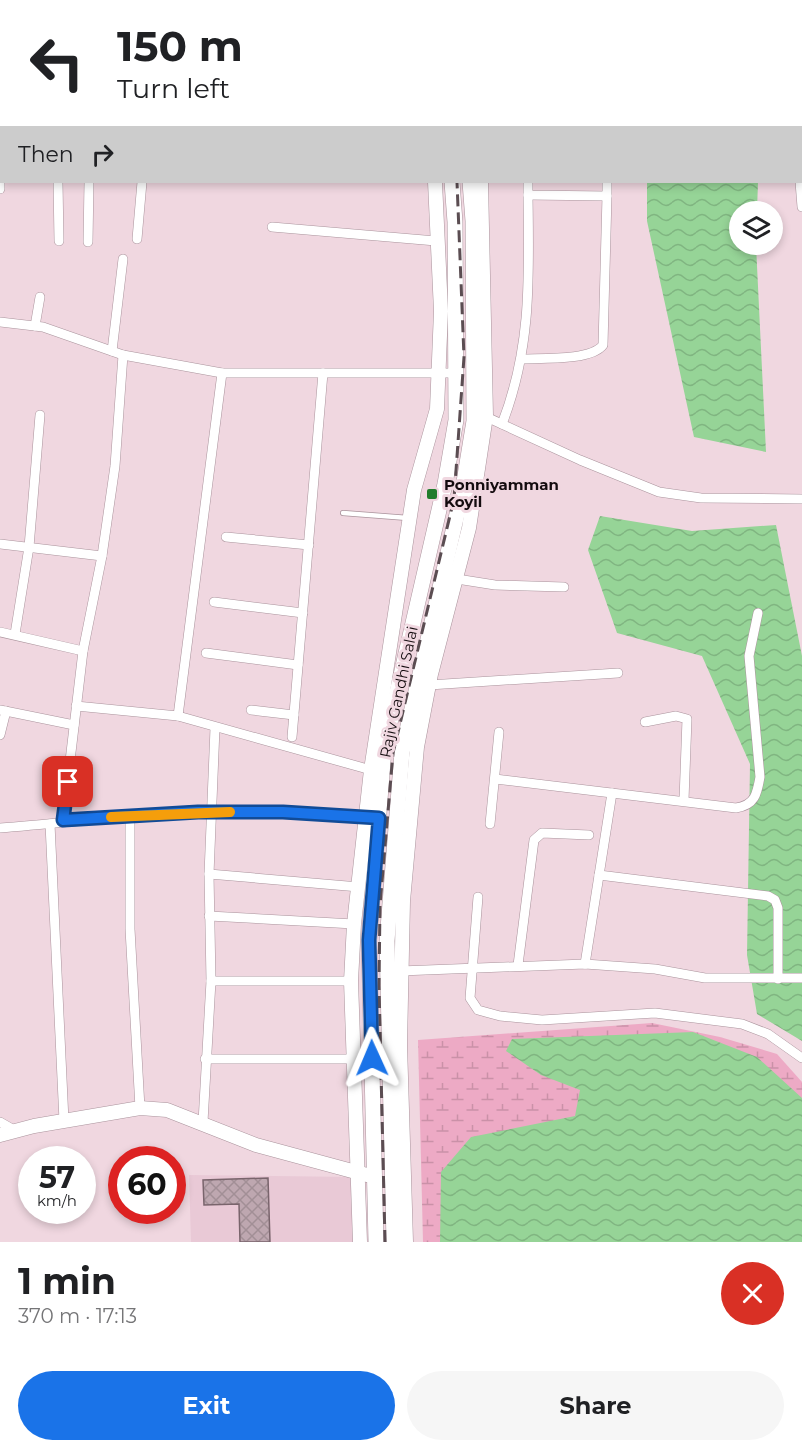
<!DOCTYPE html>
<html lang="en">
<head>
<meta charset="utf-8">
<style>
	body { margin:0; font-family:Montserrat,sans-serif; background:#f6f6f6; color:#202124; height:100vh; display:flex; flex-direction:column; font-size:22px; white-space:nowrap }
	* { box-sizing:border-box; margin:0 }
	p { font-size:20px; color:#757577 }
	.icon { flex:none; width:33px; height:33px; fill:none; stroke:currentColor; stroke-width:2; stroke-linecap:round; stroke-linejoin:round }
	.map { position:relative; height:1242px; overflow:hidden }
	.sheet { display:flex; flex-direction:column; background:#fff; flex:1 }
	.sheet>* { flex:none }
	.hud { position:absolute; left:0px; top:0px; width:802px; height:183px; box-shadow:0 3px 9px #0003; background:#fff; color:#202124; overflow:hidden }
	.tools { position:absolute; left:729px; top:201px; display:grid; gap:12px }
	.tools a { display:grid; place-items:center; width:54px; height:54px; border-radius:50%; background:#fff; box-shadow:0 3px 9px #0003; font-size:30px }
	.speed { position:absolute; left:18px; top:1146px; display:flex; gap:12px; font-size:30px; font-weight:700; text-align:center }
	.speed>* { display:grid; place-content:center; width:78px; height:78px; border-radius:50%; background:#fff; box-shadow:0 3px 9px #0003; line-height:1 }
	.speed small { font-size:15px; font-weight:400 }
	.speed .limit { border:9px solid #d22; background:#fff; color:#111 }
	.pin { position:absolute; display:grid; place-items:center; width:51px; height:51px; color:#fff; margin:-26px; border-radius:12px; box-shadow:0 3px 9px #0006 }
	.me { position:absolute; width:66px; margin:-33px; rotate:359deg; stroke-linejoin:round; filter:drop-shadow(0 0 4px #0008) }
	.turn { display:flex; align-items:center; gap:21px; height:126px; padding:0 18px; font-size:27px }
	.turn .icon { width:78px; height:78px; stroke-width:2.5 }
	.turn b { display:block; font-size:42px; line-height:51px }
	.then { display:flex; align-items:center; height:57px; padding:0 18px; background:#0003; gap:12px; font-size:22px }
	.round { display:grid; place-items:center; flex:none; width:63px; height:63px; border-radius:32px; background:#f6f6f6 }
	.summary { display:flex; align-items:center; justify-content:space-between; height:102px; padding:0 18px }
	h1 { font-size:36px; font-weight:700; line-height:45px }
	.button { display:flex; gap:12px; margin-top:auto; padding:12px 18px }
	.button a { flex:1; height:69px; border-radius:36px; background:#1a73e8; color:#fff; font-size:24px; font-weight:700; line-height:69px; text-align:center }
	.button a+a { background:#f6f6f6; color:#202124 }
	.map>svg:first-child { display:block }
</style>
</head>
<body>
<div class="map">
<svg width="802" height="1242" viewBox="0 0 802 1242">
	<defs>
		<pattern id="wetland-marsh" width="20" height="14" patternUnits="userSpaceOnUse" patternTransform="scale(1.5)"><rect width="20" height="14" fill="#edaac5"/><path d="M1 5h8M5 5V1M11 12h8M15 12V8" fill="none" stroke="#ca91a8"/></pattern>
		<pattern id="water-waves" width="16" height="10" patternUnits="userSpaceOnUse" patternTransform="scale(1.5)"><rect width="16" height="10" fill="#96d497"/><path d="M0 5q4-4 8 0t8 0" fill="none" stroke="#80b581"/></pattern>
		<pattern id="building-cross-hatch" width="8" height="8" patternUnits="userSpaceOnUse" patternTransform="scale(1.5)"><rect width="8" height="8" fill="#bea7b0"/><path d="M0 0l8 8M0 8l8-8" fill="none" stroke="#a28f96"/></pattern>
	</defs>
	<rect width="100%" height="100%" fill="#f0d7e0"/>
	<path fill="#e9c9d6" d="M189 1175 354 1177 356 1242H191Z"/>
	<path fill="url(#wetland-marsh)" d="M652 1023 720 1037 777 1054 802 1082V1242H423L418 1040Z"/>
	<g fill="url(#water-waves)">
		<path d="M647 182H758L757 211 740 212V244L756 245 766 452 694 437 647 221Z"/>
		<path d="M600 516 692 531 776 525 802 656V1041L757 1014 747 955 750 764 702 656 617 633 588 550Z"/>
		<path d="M693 1032 757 1057 802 1098V1242H440L441 1172 471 1137 575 1116 580 1090 541 1075 506 1051 512 1039Z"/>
	</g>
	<path fill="url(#building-cross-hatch)" stroke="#79646c" stroke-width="1.5" d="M268 1178 270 1242H240L239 1204 204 1205 203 1180Z"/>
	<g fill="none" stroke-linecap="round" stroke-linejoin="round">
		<defs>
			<path id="lane" d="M343 513 408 518"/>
			<g id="street">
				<path d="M506 0V2"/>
				<path d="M93 2 94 0"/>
				<path d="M564 2 565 0"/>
				<path d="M797 2V0"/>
				<path d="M0 45H2"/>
				<path d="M0 152V189"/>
				<path d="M58 182 59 241"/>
				<path d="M528 182V195L607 196V182"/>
				<path d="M800 182 802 207"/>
				<path d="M272 227 436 241"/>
				<path d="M137 239 142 182"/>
				<path d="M88 242 89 182"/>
				<path d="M0 322 43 327 123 355 222 373H456"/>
				<path d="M35 326 40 297"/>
				<path d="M112 351 123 259"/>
				<path d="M522 359C541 358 591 361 603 345L607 196"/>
				<path d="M482 415 580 460 659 492 701 498 802 499"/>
				<path d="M502 424C532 347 529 276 528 195"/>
				<path d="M226 537 309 545"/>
				<path d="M0 544 102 556"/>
				<path d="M457 579 495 585 564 587"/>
				<path d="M214 602 303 613"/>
				<path d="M0 632 83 651"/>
				<path d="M15 634 29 547 40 415"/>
				<path d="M206 653 298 665"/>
				<path d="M429 685 618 673"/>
				<path d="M76 706 178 716 371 770"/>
				<path d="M0 710 74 725"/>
				<path d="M251 710 294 715"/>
				<path d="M178 716 222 373"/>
				<path d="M645 722 676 716 687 719 684 800"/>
				<path d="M0 735 6 711"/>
				<path d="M292 737 323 373"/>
				<path d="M495 779 736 808C755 805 757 794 760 777L749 656 758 613"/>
				<path d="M130 816V929L140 1108"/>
				<path d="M63 820 83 651 102 556 115 466 123 355"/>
				<path d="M50 824 64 1121"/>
				<path d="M490 824 499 732"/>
				<path d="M0 828C65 823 130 815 196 812 254 810 313 814 370 817"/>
				<path d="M209 874 359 887"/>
				<path d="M599 875 768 896 775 900 778 908V979"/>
				<path d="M478 897 470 998 478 1010 500 1016 542 1020 655 1013 742 1024 768 1034 802 1058"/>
				<path d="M209 916 354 924"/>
				<path d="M585 964 612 793"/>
				<path d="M518 965 534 840 542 833 589 835"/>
				<path d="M400 971 585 964 655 969 705 978H802"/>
				<path d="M211 981H351"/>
				<path d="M205 1059H353"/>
				<path d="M0 1122 14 1130"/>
				<path d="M203 1122 211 981 209 874 215 728"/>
			</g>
			<g id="secondary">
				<path d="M427 0V2"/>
				<path d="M472 0V2"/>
				<path d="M0 1135 34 1126 140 1108 167 1110 256 1145 367 1175"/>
				<path d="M360 1242 351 981 354 924 371 770 414 490 437 409 441 311 435 182"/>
				<path d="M406 1242 400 1045 403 901 417 747 431 674 469 528 486 416 481 182"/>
			</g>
			<g id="primary">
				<path d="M443 0V2"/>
				<path d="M461 0V2"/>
				<path d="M376 1242 369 940 384 749 445 484 456 420 455 222 452 182"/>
				<path d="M394 1242 387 941 402 752 463 488 474 421 473 221 470 182"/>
			</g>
		</defs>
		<use href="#lane" stroke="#aa939c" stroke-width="6"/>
		<use href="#street" stroke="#aa939c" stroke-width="10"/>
		<use href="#secondary" stroke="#aa939c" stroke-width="15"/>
		<use href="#primary" stroke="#aa939c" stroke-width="16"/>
		<use href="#lane" stroke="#fff" stroke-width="4.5"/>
		<use href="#street" stroke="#fff" stroke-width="9"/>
		<use href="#secondary" stroke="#fff" stroke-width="14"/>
		<use href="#primary" stroke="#fff" stroke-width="15"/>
		<g stroke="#5b4d52" stroke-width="3" stroke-dasharray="12 6" stroke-linecap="butt">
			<path d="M450 0V2"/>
			<path d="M385 1242 379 986 380 905 393 753 454 499 464 357 457 182"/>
		</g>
	</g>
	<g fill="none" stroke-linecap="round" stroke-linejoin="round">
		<defs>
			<path id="route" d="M68 782 63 820 198 812H283L379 818 369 940 372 1058"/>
		</defs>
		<use href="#route" stroke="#114b97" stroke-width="15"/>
		<use href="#route" stroke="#1a73e8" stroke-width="10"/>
		<path stroke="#f59e0b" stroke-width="10" d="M111 817 230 812"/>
	</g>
	<rect fill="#217c2c" stroke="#f0d7e0" stroke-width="2" x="426" y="488" width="12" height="12" rx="3"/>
	<g text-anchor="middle" stroke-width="6" stroke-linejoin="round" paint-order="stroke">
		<g font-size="15" font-weight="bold" fill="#140c0f" stroke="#f0d7e0" text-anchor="start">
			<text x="444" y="490">Ponniyamman<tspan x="444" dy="17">Koyil</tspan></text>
		</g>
		<g font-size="15" fill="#140c0f" stroke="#f0d7e0">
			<text transform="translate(399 692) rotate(-78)" y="5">Rajiv Gandhi Salai</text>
		</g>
	</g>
</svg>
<div class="tools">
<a><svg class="icon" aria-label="layers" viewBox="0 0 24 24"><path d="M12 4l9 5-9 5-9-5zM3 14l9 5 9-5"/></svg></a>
</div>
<div class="speed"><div>57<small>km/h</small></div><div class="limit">60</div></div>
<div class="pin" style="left:68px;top:782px;background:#d93025"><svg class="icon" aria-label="arrive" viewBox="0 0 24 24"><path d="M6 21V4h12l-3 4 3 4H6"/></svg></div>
<svg class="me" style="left:372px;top:1058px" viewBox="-20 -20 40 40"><path d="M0-17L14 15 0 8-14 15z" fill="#1a73e8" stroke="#fff" stroke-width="4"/></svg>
<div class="hud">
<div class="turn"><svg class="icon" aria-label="left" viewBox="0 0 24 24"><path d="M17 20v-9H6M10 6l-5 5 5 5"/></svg><div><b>150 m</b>Turn left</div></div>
<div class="then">Then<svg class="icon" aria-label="right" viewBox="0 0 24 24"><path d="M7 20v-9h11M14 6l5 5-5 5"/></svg></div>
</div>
</div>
<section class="sheet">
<div class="summary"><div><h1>1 min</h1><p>370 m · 17:13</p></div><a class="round" style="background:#d93025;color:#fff"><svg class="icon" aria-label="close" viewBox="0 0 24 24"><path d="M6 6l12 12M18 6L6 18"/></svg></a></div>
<div class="button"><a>Exit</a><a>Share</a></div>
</section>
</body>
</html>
